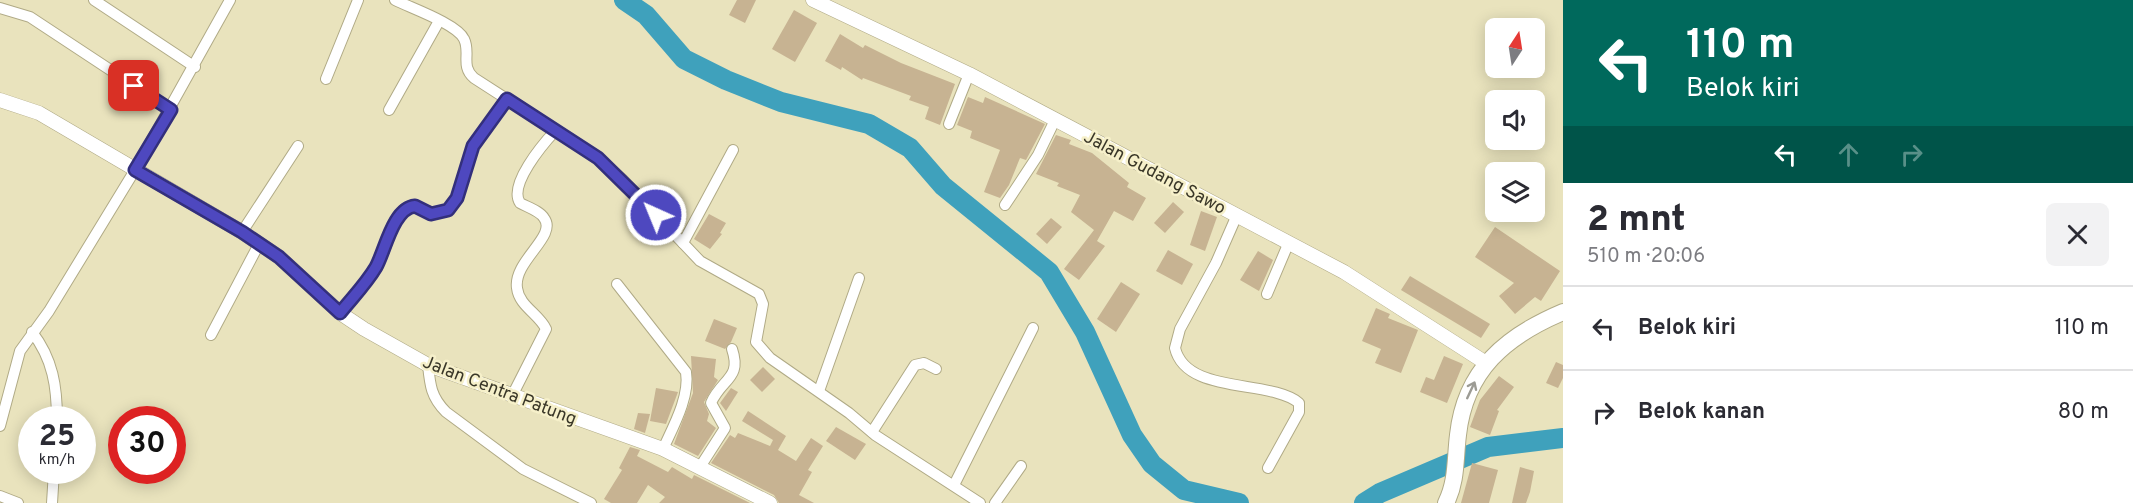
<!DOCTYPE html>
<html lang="id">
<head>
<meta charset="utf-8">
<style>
	body { margin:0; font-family:Overpass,sans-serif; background:#f2f2f3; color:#2b2b33; height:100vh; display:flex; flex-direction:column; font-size:22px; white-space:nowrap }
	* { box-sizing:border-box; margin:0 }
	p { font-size:20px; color:#7c7c81 }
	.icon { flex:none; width:33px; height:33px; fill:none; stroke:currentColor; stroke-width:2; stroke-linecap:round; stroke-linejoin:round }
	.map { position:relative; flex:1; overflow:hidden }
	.sheet { display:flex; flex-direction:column; background:#fff; width:570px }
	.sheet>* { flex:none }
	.guide { background:#00695c; color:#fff; overflow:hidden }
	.needle { width:39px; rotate:12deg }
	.controls { position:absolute; left:1485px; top:18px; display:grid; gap:12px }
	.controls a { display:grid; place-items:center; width:60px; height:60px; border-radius:9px; background:#fff; box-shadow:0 3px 15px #0003; font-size:30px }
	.speed { position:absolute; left:18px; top:406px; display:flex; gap:12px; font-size:30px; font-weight:700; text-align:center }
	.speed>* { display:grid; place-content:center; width:78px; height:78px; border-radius:50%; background:#fff; box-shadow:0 3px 15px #0003; line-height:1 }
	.speed small { font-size:15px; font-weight:400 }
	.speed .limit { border:9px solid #d22; background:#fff; color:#111 }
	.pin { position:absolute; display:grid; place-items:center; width:51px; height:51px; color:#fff; margin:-26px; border-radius:12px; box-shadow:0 3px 9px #0006 }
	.me { position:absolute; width:66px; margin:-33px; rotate:316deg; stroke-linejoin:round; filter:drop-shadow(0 0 4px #0008) }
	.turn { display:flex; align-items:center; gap:21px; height:126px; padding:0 24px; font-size:27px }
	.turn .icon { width:78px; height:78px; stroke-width:2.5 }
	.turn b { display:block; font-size:42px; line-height:51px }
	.lanes { display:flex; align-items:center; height:57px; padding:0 24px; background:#0003; justify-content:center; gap:30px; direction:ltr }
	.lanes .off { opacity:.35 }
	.round { display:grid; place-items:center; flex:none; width:63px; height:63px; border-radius:9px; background:#f2f2f3 }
	.headline { display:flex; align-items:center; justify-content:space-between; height:102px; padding:0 24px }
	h1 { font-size:36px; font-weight:800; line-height:45px }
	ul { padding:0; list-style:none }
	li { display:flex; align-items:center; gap:18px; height:84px; padding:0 24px; border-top:2px solid #e1e1e2 }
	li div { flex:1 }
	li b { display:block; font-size:22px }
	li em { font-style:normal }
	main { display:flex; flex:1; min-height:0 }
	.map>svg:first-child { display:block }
</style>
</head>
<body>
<main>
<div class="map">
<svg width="1563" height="503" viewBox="0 0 1563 503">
	<rect width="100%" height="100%" fill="#e9e3bd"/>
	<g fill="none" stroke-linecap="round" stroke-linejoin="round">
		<g stroke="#3fa1bc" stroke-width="20">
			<path d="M624 0 646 15 684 59 726 80 781 102 869 124 910 148 943 186 1049 272 1085 332 1132 435 1152 464 1184 490 1239 503"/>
			<path d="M1364 503 1380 493 1488 447 1563 438"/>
		</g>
	</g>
	<g fill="#c7b392">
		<path d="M737 0H756L745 23 729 15Z"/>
		<path d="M794 10 817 23 795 62 772 49Z"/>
		<path d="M840 34 863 48 865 45 901 63 955 84 940 125 925 119 929 107 909 100 911 96 863 78 862 80 842 67 841 70 825 61Z"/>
		<path d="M968 97 983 103 985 97 1045 124 1026 160 1020 158 1009 185 1000 198 984 192 1000 150 970 138 972 131 957 125Z"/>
		<path d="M1056 135 1071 140 1069 144 1092 153 1129 183 1127 187 1146 198 1133 221 1114 211 1097 241 1105 246 1079 280 1064 269 1094 230 1071 212 1080 195 1057 186 1059 183 1036 174Z"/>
		<path d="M1173 202 1184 212 1165 233 1154 223Z"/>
		<path d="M1201 211 1217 217 1205 251 1190 245Z"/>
		<path d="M709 214 726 223 720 233 722 234 710 249 694 239Z"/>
		<path d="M1051 218 1062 227 1047 244 1036 234Z"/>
		<path d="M1495 227 1560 271 1541 301 1535 297 1515 314 1499 296 1514 283 1475 257Z"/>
		<path d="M1168 250 1193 264 1182 285 1156 271Z"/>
		<path d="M1258 251 1273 260 1259 291 1240 280Z"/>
		<path d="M1410 276 1490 324 1481 338 1401 290Z"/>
		<path d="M1121 282 1140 294 1116 332 1097 319Z"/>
		<path d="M1376 308 1390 314 1388 318 1418 330 1401 373 1375 363 1381 349 1362 341Z"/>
		<path d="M714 319 737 328 731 342 725 349 705 341Z"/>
		<path d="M691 356 716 359 714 377 718 380 704 402 709 414 707 421 716 428 698 456 674 444 693 393Z"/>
		<path d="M1444 356 1463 364 1447 403 1420 392 1426 377 1434 380Z"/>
		<path d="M1556 362 1563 365V378L1558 388 1546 383Z"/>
		<path d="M763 367 775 379 762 392 750 380Z"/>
		<path d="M1499 376 1514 387 1497 410 1499 411 1490 435 1470 427 1480 400Z"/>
		<path d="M656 388 678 392 666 424 650 421Z"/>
		<path d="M731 388 738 392 726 411 720 403Z"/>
		<path d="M748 411 786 436 778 450 796 461 811 438 823 446 808 470 812 472 799 495 814 503H779L774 495 711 463 730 435 735 438 738 433 770 446 773 440 742 421Z"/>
		<path d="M638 413 650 414 645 433 634 429Z"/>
		<path d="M836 427 866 444 855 460 826 441Z"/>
		<path d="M630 447 640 450 637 456 668 472 672 467 692 479 694 475 750 503H659L665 497 648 485 637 503H611L604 499 622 470 619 468Z"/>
		<path d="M1472 463 1498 470 1489 503H1461Z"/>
		<path d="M1520 467 1534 471 1530 492 1526 503H1512Z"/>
	</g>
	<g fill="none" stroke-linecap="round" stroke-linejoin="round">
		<defs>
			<g id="minor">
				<path d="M94 0 195 67"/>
				<path d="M395 0C411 8 457 24 464 39 471 53 460 66 474 78L598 158 622 179 700 261 759 294 763 304 756 342 770 358 849 413 875 435 980 503"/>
				<path d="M0 8 30 17 171 110"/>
				<path d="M326 79 358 0"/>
				<path d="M389 110 439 21"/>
				<path d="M949 124 969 74"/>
				<path d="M1005 205 1038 155 1055 120"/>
				<path d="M1237 215 1216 263 1180 329 1175 348C1186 395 1270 379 1299 403V412L1268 468"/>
				<path d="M242 232 298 146"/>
				<path d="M683 243 733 150"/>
				<path d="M617 284 686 372C690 397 673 427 663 449"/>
				<path d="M1267 294 1289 242"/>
				<path d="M340 313C356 293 374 274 384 251 389 238 393 214 408 207 418 203 427 218 448 210L457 198 473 146 507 99"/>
				<path d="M32 332C53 359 57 387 57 420"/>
				<path d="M211 335 259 244"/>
				<path d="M428 365C430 385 431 397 446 412L523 469 591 503"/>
				<path d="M819 391 859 278"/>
				<path d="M513 394 546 329C539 314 519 306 517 288 513 261 558 236 544 218 540 211 527 207 520 203 508 185 543 144 555 131"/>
				<path d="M0 426 20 351 49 311 135 170 230 0"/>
				<path d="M872 432 915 365 924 363 936 369"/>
				<path d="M700 467 725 428 711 403C722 378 742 379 732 349"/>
				<path d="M954 485 1033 328"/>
				<path d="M0 496 18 503"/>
				<path d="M52 503 54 471"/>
				<path d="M995 503 1021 466"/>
			</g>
			<g id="tertiary">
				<path d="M813 0 969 74 1344 272 1486 363"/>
				<path d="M0 100 39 113 242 232 279 257 340 313 364 329 428 365 663 449 770 503"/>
			</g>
			<path id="primary" d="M1446 503C1457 481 1455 459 1458 435 1465 370 1506 336 1563 312"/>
		</defs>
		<use href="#minor" stroke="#b0aa86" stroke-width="12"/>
		<use href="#tertiary" stroke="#b0aa86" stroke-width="15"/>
		<use href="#primary" stroke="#b0aa86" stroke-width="18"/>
		<use href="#minor" stroke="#fff" stroke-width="10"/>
		<use href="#tertiary" stroke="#fff" stroke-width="14"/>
		<use href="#primary" stroke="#fff" stroke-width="16"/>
	</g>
	<defs><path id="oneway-shaft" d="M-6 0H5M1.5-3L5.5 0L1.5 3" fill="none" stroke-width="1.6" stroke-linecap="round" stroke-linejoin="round" transform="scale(1.5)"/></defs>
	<use stroke="#9c9b94" href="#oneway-shaft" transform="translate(1471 390) rotate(-65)"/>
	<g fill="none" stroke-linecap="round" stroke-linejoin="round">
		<defs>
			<path id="route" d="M134 86 171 110 135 170 242 232 279 257 340 313C352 298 366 284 376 267 385 251 393 208 415 206L431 214 448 210 457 198 473 146 507 99 598 158 656 215"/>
		</defs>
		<use href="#route" stroke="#332f7c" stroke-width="15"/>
		<use href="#route" stroke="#4e48bf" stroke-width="10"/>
	</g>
	<g text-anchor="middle" stroke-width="5" stroke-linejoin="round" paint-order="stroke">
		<g font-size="18" fill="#3a3728" stroke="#f6f0ca">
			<text transform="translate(1155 172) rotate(28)" y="6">Jalan Gudang Sawo</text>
			<text transform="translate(500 390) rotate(21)" y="6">Jalan Centra Patung</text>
		</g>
	</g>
</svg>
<div class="controls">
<a><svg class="needle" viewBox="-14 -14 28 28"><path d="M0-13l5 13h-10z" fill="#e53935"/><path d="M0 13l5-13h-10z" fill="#7c7c81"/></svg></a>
<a><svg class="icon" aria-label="sound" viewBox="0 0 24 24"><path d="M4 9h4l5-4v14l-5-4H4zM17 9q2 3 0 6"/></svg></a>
<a><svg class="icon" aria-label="layers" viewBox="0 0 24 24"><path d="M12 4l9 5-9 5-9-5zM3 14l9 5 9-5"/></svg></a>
</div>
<div class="speed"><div>25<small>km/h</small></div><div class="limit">30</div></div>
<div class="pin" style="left:134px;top:86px;background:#d93025"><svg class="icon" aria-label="arrive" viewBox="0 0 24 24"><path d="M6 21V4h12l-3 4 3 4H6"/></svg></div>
<svg class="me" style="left:656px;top:215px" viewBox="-20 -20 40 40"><circle r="17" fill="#4e48bf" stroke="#fff" stroke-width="3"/><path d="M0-11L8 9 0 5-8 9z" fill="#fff"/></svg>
</div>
<section class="sheet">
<div class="guide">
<div class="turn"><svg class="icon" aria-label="left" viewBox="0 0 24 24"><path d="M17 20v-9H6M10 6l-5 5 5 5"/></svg><div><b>110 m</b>Belok kiri</div></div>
<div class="lanes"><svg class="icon" aria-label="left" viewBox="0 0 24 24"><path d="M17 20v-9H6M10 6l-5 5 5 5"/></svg><svg class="icon off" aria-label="ahead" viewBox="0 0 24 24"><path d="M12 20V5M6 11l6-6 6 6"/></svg><svg class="icon off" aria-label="right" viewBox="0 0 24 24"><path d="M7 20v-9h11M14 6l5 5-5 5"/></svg></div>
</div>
<div class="headline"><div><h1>2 mnt</h1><p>510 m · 20:06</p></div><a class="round"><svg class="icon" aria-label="close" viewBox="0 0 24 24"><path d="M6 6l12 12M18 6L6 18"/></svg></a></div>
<ul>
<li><svg class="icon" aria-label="left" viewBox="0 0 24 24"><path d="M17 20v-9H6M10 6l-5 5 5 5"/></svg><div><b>Belok kiri</b></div><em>110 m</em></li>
<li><svg class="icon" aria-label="right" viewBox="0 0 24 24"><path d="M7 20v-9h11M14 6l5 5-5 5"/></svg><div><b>Belok kanan</b></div><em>80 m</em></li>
</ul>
</section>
</main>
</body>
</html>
